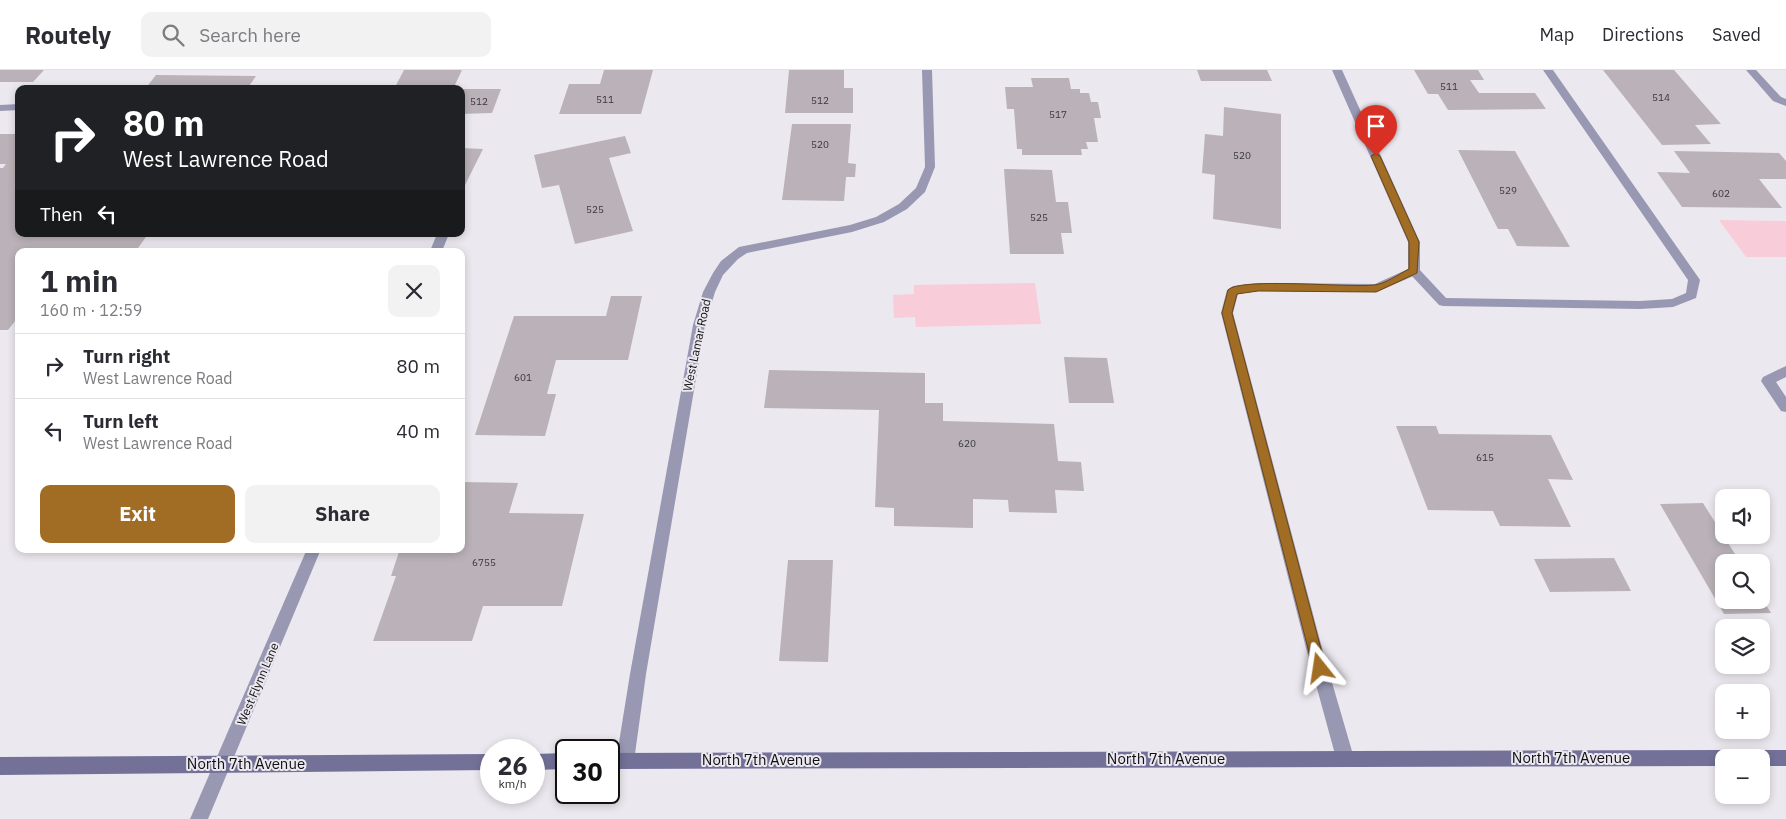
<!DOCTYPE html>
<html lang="en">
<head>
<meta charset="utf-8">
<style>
	body { margin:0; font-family:"IBM Plex Sans",sans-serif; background:#f2f2f3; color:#2b2b33; height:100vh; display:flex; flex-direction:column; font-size:19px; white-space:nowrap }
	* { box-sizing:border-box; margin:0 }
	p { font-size:16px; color:#7c7c81 }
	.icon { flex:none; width:28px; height:28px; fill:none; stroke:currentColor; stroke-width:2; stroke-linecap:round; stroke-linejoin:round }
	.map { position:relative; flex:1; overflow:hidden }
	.side { position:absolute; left:15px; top:178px; width:450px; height:305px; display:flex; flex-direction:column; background:#fff; border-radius:10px; box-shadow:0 2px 8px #0003 }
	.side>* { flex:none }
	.top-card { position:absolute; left:15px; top:15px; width:450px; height:152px; border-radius:10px; box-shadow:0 2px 8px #0003; background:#202124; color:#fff; overflow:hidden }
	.controls { position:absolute; left:1715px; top:419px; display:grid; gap:10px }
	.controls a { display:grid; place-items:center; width:55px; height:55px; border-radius:10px; background:#fff; box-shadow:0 2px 8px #0003; font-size:25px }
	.speed { position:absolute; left:480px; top:669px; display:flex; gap:10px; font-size:25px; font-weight:700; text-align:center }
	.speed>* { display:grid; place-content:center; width:65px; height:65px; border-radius:50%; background:#fff; box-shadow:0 2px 8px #0003; line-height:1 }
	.speed small { font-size:12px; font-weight:400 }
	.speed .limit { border:2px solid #111; border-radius:8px; background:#fff; color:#111 }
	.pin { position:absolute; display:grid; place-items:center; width:42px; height:42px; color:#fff; margin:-51px -21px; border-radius:50% 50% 50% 0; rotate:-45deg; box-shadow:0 0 5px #0007 }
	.pin .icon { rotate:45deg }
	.me { position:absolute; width:55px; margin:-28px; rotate:345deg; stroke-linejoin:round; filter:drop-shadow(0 0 4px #0008) }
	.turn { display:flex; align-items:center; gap:18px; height:105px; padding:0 25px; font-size:22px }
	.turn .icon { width:65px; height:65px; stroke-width:2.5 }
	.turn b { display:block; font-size:35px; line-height:42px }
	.then { display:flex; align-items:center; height:48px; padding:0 25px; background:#0003; gap:10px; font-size:19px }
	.round { display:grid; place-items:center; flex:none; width:52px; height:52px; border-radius:10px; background:#f2f2f3 }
	.summary { display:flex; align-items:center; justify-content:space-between; height:85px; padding:0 25px }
	h1 { font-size:30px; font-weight:800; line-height:38px }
	.action { display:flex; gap:10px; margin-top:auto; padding:10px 25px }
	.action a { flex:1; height:58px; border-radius:10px; background:#a16d25; color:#fff; font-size:20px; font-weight:800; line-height:58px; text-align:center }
	.action a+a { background:#f2f2f3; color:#2b2b33 }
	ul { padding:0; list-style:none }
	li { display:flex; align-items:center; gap:15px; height:65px; padding:0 25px; border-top:1px solid #e1e1e2 }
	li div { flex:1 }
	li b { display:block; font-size:19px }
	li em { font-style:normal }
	header { display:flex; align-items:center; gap:30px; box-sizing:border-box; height:70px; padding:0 25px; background:#fff; border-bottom:1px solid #e1e1e2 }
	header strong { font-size:24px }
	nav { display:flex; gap:28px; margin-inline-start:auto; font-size:18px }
	.search { width:350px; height:45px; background:#f2f2f3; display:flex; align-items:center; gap:12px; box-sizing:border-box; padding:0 18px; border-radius:10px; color:#7c7c81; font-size:19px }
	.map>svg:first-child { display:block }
</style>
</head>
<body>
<header>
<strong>Routely</strong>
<div class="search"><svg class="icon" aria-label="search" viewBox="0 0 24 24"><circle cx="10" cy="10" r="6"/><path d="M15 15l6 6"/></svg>Search here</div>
<nav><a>Map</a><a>Directions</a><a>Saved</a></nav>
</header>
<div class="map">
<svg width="1786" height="749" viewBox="0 0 1786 749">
	<rect width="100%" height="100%" fill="#ece8ef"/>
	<g fill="#f9ccd9">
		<path d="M1719 150 1786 151V187H1746Z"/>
		<path d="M1035 213 1041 254 916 257 915 247 894 248 893 225 914 224V215Z"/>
	</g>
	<g fill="#bab2b8">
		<path d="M0 0H44L33 12H0Z"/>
		<path d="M404 0H462L453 19H394Z"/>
		<path d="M604 0H653L641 44H559L569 14H600Z"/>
		<path d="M789 0H844V18H853V43H785Z"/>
		<path d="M1197 0H1267L1272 11H1201Z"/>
		<path d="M1414 0H1478L1484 10H1470L1479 23H1535L1546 39 1448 40 1438 24H1428Z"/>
		<path d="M1603 0H1674L1721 54 1695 55 1711 74 1662 75Z"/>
		<path d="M156 5 256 6 247 19H145Z"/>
		<path d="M1031 8H1069L1071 19H1080V23H1089L1091 32H1098L1101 48H1094L1098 72H1086L1088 79H1081L1082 85H1022V79H1017L1014 39H1007L1005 17H1033Z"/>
		<path d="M461 19H501L492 43 461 44Z"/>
		<path d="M1224 37 1281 44V159L1213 149 1215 105 1202 103 1205 64 1223 66Z"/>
		<path d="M792 54H851L848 93 856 94 855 107H846L844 131 782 130Z"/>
		<path d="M0 64H19V164H148L136 181H19V246L8 260H0V98H3L6 94H0Z"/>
		<path d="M625 66 631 83 609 88 633 161 575 174 559 115 542 118 534 85Z"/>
		<path d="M461 78 483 79 465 115H461Z"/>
		<path d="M1458 80 1515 81 1570 177 1517 176 1508 159H1498Z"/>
		<path d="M1674 81 1779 83 1786 91V109H1759L1782 138 1682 137 1657 102 1690 103Z"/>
		<path d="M1004 99 1052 100 1056 132H1068L1072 163H1061L1064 184H1010Z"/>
		<path d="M611 226H642L628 290H556L547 324H556L545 366 475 365 514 246H606Z"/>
		<path d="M1064 287 1107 288 1114 333H1069Z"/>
		<path d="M769 300 925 303V333H943V351L1054 354 1058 391 1081 392 1084 421 1055 420 1057 443 1009 442 1008 430 973 429V458L894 456V438L875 437 879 340 764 338Z"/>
		<path d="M1396 356H1436L1439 364 1551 365 1573 410 1548 409 1571 457 1500 456 1493 441 1428 440Z"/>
		<path d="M461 412 518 413 509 443 584 444 562 536H483L472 571H373L396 506H391L400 479H461Z"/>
		<path d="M1703 433 1740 492H1724V530H1761V527L1771 543 1724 544 1660 434Z"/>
		<path d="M1614 488 1631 521 1550 522 1534 489Z"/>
		<path d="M788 490H833L828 592 779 591Z"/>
	</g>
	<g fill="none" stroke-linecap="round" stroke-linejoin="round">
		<g fill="#9998b3" fill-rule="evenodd">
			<path d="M1543 0H1553L1698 207 1700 210 1696 228 1673 237 1640 239 1443 236 1439 235 1410 204 1408 201 1410 198H1418L1446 228 1640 231 1672 229 1686 223 1688 210Z"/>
			<path d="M19 34V40L0 41V35Z"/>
			<path d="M1786 296V307L1776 312 1786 327V342L1781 341 1761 311 1763 307Z"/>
		</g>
		<g fill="#9998b3" fill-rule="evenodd">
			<path d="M922 0H932L935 97 925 122 907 139 884 152 852 162 747 183 738 189 723 205 715 222 705 255 646 604 634 691 631 697 625 699 619 697 616 691 630 604 693 255 703 222 713 203 721 191 739 177 850 155 876 147 899 134 916 118 925 97Z"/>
			<path d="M1332 0H1342L1420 172V201L1418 204 1377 222 1258 221 1238 224 1233 243 1322 578 1354 688 1351 694 1345 696 1339 694 1336 688 1306 578 1221 243 1227 220 1233 216 1258 213 1375 214 1408 199V172Z"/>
			<path d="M1746 0H1756L1781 27 1786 29V36L1773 31Z"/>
			<path d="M437 164H449L442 181H430Z"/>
			<path d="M307 479H321L208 749H190Z"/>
		</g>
		<g fill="#737198" fill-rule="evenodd">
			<path d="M1724 680 1730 682 1732 688H1724V696L609 699V683Z"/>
			<path d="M1761 680H1786V696H1761V688H1753L1755 682Z"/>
			<path d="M566 683V699L534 700V684Z"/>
			<path d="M491 684V700L0 705V687Z"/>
		</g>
	</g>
	<path fill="#a16d25" stroke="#694718" d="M1376 83 1380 86 1419 172 1417 203 1376 222 1258 221 1237 224 1232 243 1326 598 1324 603 1320 604 1315 603 1313 598 1222 243 1228 220C1240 207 1349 218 1374 215 1385 214 1399 204 1409 199V172L1371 86Z"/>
	<g text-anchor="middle" stroke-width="4" stroke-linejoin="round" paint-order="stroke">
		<g font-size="10" fill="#3a383c">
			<text x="1449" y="20">511</text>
			<text x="1661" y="31">514</text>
			<text x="605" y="33">511</text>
			<text x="820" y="34">512</text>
			<text x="479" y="35">512</text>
			<text x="1058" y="48">517</text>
			<text x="820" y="78">520</text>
			<text x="1242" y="89">520</text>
			<text x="1508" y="124">529</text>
			<text x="1721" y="127">602</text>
			<text x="595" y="143">525</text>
			<text x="1039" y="151">525</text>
			<text x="523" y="311">601</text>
			<text x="967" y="377">620</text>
			<text x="1485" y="391">615</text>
			<text x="484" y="496">6755</text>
		</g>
		<g font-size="12" fill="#100f12" stroke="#ece8ef">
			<text transform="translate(697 275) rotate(-78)" y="4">West Lamar Road</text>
			<text transform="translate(258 614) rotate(-67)" y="4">West Flynn Lane</text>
		</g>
		<g font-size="15" fill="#100f12" stroke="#ece8ef">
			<text x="1571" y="693">North 7th Avenue</text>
			<text x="1166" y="694">North 7th Avenue</text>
			<text x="761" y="695">North 7th Avenue</text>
			<text x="246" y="699">North 7th Avenue</text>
		</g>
	</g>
</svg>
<div class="controls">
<a><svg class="icon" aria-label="sound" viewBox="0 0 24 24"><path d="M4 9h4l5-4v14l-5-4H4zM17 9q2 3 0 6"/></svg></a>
<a><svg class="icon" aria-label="search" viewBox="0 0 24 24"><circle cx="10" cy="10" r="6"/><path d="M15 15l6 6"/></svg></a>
<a><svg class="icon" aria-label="layers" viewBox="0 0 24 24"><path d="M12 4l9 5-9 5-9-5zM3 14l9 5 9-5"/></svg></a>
<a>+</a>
<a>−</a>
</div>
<div class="speed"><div>26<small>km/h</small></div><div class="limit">30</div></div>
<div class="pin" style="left:1376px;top:86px;background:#d93025"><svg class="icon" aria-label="arrive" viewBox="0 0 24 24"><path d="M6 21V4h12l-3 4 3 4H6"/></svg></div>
<svg class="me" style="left:1320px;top:598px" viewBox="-20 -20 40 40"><path d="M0-17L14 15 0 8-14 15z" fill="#a16d25" stroke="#fff" stroke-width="4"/></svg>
<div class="top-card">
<div class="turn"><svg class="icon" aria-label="right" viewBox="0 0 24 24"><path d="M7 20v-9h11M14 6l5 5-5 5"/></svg><div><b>80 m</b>West Lawrence Road</div></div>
<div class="then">Then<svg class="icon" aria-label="left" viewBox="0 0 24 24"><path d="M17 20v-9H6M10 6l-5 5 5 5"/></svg></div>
</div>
<section class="side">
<div class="summary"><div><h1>1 min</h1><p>160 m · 12:59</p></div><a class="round"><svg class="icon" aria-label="close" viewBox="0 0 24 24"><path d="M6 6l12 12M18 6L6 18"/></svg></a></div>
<ul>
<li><svg class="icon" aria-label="right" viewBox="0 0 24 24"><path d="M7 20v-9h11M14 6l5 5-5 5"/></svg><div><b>Turn right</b><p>West Lawrence Road</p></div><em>80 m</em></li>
<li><svg class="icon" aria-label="left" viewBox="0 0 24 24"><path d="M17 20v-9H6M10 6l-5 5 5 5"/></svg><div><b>Turn left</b><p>West Lawrence Road</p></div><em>40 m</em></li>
</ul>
<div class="action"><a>Exit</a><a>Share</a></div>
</section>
</div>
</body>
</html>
